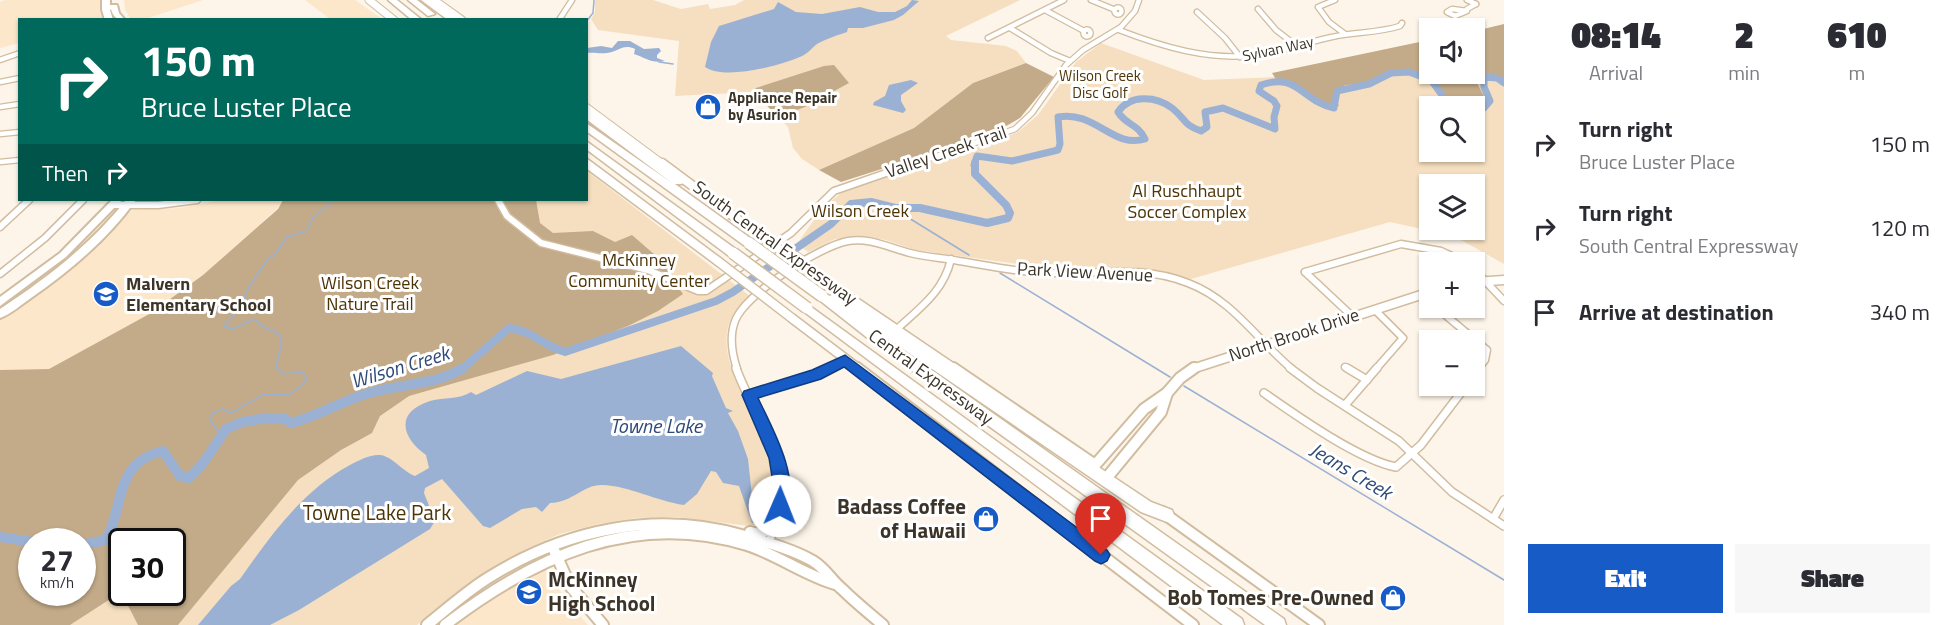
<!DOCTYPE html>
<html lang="en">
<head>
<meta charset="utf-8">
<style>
	body { margin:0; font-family:"Titillium Web",sans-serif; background:#f7f7f7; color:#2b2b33; height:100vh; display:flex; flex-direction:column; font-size:22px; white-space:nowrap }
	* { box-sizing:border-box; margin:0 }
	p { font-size:20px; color:#7c7c81 }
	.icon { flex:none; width:33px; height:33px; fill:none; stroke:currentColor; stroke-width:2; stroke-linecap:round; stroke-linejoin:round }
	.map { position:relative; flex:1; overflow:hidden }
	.sheet { display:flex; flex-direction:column; background:#fff; width:450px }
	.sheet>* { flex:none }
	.banner { position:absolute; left:18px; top:18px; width:570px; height:183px; border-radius:0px; box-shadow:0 2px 4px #0004; background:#00695c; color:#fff; overflow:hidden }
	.fabs { position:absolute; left:1419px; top:18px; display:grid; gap:12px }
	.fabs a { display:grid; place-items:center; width:66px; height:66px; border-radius:0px; background:#fff; box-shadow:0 2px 4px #0004; font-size:30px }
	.speed { position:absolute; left:18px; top:528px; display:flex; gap:12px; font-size:30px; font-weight:700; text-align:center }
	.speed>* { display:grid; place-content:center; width:78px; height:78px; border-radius:50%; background:#fff; box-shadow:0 2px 4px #0004; line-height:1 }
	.speed small { font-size:15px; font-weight:400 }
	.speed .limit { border:3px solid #111; border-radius:9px; background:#fff; color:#111 }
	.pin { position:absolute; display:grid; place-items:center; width:51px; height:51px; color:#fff; margin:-62px -26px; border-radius:50% 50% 50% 0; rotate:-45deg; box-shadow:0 0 6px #0007 }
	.pin .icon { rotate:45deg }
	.me { position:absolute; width:66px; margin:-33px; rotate:1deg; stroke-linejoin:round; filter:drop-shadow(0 0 4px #0008) }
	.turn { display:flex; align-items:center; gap:21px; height:126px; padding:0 24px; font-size:27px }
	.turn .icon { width:78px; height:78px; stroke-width:2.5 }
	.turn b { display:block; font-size:42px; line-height:51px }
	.then { display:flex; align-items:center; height:57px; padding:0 24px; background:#0003; gap:12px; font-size:22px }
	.eta { display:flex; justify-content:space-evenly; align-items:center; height:102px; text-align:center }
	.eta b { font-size:36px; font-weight:800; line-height:42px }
	.button { display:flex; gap:12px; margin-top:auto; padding:12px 24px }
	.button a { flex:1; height:69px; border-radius:0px; background:#165bc6; color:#fff; font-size:24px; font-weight:800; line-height:69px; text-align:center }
	.button a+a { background:#f7f7f7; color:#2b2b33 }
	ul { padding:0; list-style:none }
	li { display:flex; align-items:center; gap:18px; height:84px; padding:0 24px }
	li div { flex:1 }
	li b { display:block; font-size:22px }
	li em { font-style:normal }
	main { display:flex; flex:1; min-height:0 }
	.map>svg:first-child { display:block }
</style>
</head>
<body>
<main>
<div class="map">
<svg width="1504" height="625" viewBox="0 0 1504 625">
	<rect width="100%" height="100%" fill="#fdf5e9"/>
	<g fill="#fce7ca">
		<path d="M5 0H102L100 11 103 19 20 20 19 43 0 48V2Z"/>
		<path d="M124 0H203L142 20 131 19 125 10Z"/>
		<path d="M305 0H355L382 19H330Z"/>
		<path d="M220 200H283L278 208 203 275 151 313 49 369 0 370V320L85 256 132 210 180 208Z"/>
		<path d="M544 567 549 570 563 596 588 625H453L468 613Z"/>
	</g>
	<g fill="#f5dfc0" fill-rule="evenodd">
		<path d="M595 0H653L681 9 708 4 710 9 735 5 744 0H1020L946 36 951 40 1006 46 1017 51 1026 63 973 83 914 128 819 170 802 159 793 148 788 127 754 92 675 96 679 41 598 30 591 19 595 12Z"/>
		<path d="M1101 43 1204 80 1275 77 1278 81H1287L1322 106 1335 98 1336 89 1346 85 1366 84 1388 73 1408 72 1433 80 1441 96 1452 106H1430V152H1474L1475 109H1479L1475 80C1482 76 1497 78 1504 82V264L1454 236 1390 222 1191 279 1168 273 1132 267H1039L915 250 886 240 866 237 835 239 808 252 797 244 824 206 847 189 991 143 1018 132 1038 115 1076 62ZM1430 184H1474V230H1430Z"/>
		<path d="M587 171 750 296C686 344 773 423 775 484 776 499 772 514 759 524L749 526 677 517 637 518 598 524 560 534 526 549 484 573 417 625H0V426L274 276 292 200H586ZM32 542H82V592H32ZM122 542H172V592H122Z"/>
	</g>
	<g fill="#c3ab89" fill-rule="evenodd">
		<path d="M1504 24V82C1497 78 1483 76 1475 79L1488 104 1475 109 1474 106H1452L1441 96 1433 80 1408 72 1388 73 1366 84 1346 85 1336 89 1335 98 1339 106H1321L1287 81H1277L1272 73 1429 40 1430 74H1474L1475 31Z"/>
		<path d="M1026 63 1054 77 1020 118 994 133 841 182 819 170 914 128 973 83Z"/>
		<path d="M834 65 849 83 805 107 781 116 774 113 754 92 756 88 824 66Z"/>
		<path d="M283 200H536L540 223 553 233 593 231 615 242 632 235 670 268 668 273 683 294 658 311 628 326 553 355 409 396 380 416 372 433 341 450 298 480 178 625H138L121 592 70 625H0V370L49 369 151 313 203 275 278 209ZM32 542H82V592H32ZM122 542H172V592H122Z"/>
	</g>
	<g fill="#9bb1d3">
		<path d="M912 0 919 1 903 15 894 20 863 28H848L847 32C841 34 823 40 817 44 813 47 809 52 804 55 784 65 725 81 705 67L711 42 719 26 774 9 778 2 796 12 822 14 860 7 878 12H895L907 6Z"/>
		<path d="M618 41H630L644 49 659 48 661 51 657 55V58L665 61C652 64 646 58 634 54L635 49C623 43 618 52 607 53 600 54 593 52 587 53V48L601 46 612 48Z"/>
		<path d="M911 80 918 83 901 95V101L906 110 903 113 873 105 874 102 885 96 889 85Z"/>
		<path d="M681 346 713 373 712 376 726 408 733 411 728 413 738 431 748 459 755 523H752L739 486 723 483 716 472 711 471 697 494 684 505C656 501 630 486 602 485 582 485 574 502 550 503L542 512 536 507 522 509 490 528 483 526 442 479 425 488 424 493 435 521 430 529 299 610 270 625H198L231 586 240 579C271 535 302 491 350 465 359 460 371 454 380 455 392 456 402 471 415 476L429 468 426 455C401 437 395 412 430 401 445 397 458 400 471 392L476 395 527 371 561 379Z"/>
	</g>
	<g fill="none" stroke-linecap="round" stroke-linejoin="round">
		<g stroke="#9bb1d3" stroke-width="1.5">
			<path d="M586 22 593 13 594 0"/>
			<path d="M659 62 673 64"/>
			<path d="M891 207 969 255"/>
			<path d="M1000 273 1170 377"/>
			<path d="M1184 386 1504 580"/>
			<path d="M226 429 217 430 210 420 213 413 222 409 231 413 264 394C288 395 290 399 307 379L303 372 283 374 276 367 282 342 278 333 261 326 255 319 232 329 224 326 239 310 249 287 266 261 277 252 287 237 307 231 313 217 335 200"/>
		</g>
		<g stroke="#9bb1d3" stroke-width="7">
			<path d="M1474 110 1484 108 1490 101 1484 87V77L1497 78 1504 83"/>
			<path d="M974 165 977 156 1012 161 1058 150 1060 144 1058 117C1095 110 1113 149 1145 139 1137 123 1127 126 1118 112 1130 94 1156 96 1172 108 1185 118 1183 125 1201 131L1207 127 1205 112 1223 108 1275 129 1274 117 1277 106 1274 101 1259 91 1261 85C1298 72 1301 101 1334 108L1337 91 1369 84 1391 73 1409 72 1431 80 1450 106"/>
		</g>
		<path stroke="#9bb1d3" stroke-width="8" d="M462 369 509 328C531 330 544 346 565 352L716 301 733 292 831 224 851 204 871 202 895 208H920L987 223 1008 218 1010 213 1006 205 975 174V163"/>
		<g stroke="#9bb1d3" stroke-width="10">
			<path d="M0 537 32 542"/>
			<path d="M82 545 106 540C125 505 113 463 163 451L180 476 189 478 204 462 226 429 242 422 260 419 283 418 291 423C318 416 342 401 369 393 399 384 437 385 463 368"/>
		</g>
		<defs>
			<g id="street-far2">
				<path d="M1091 0 1113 9"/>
				<path d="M1335 0 1318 7 1329 22 1345 34"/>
				<path d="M1467 0 1476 4"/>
				<circle cx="1118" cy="11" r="3.5"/>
				<path d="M1258 9 1276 30 1298 47"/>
				<path d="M1452 9 1467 11 1455 16 1447 12Z"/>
				<path d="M1467 9 1476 4"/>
				<path d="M1045 10 1084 31"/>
				<path d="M1197 12 1225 38 1240 57"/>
				<path d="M559 20 572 0"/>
				<path d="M1010 28 1051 53 1070 61"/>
				<circle cx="1087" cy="33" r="3.5"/>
				<path d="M1119 30C1163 47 1209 61 1257 55 1283 52 1307 42 1332 37 1355 32 1378 33 1400 26L1402 23"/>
				<path d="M988 38 1064 0"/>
				<path d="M0 60 20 53"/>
				<path d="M0 82 20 78"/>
				<path d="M0 107 20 104"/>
				<path d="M0 134 20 132"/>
				<path d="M0 162 20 160"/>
				<path d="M911 165 1015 129 1032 113 1066 65 1083 50 1121 27 1135 11 1139 0"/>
			</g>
			<g id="street-far1">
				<path d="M498 200 507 216 541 243 648 270 698 291H706L791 233 834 191 915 163"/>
				<path d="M114 205H158L197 200"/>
				<path d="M0 227 29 200"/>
				<path d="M778 243 804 261"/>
				<path d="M1474 269 1504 301"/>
				<path d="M1305 272 1401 244 1441 251 1465 262"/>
				<path d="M1305 272 1352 316"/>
				<path d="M0 274 45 238 83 200"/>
				<path d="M1437 308 1487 350 1485 360 1478 369"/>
				<path d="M1375 310 1403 338 1376 369"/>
				<path d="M897 329C920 308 944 291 951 259"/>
				<path d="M1345 367 1349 369"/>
				<path d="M737 369C732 354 729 337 735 321 745 294 820 246 848 241 869 237 890 248 910 253 926 257 943 258 959 261 990 266 1022 273 1054 273 1101 274 1142 265 1188 283 1233 300 1257 340 1292 369"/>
				<path d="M827 369 845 360"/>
			</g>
			<g id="street">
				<path d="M736 368C751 410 782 449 782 495 782 512 774 529 768 544"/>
				<path d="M1290 368 1317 388 1399 441 1452 492 1504 526"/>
				<path d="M1347 368 1367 380"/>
				<path d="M1474 374 1479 368"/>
				<path d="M1264 393C1297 416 1359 460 1396 467L1421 445 1466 386"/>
				<path d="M749 395 816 375 830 368"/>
				<path d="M1345 405 1377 368"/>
				<path d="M1493 519 1504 500"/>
			</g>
			<g id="secondary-far2">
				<path d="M369 0 394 20"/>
				<path d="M434 0 462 20"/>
				<path d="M586 107 664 165"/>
				<path d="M586 163 588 165"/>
			</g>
			<g id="secondary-far1">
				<path d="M586 163 719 262"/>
				<path d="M662 163 760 236"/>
				<path d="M1474 282 1504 280"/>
				<path d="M834 287 955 369"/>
				<path d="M793 319 859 369"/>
				<path d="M1192 369 1430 292"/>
			</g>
			<g id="secondary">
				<path d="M857 368 1193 625"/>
				<path d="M953 368 1095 465"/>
				<path d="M1095 465 1144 409 1167 393 1180 378 1194 368"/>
				<path d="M1109 475 1161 412 1167 393"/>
				<path d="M1162 512 1319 625"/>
				<path d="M750 532 759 534 766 531 775 507 781 501"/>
				<path d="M554 550 570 586 603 625"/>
				<path d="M427 625C447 609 467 591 488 578 566 529 656 510 745 536 768 543 792 549 813 561 826 569 831 580 842 589 855 602 869 613 883 625"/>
				<path d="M445 625C534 557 633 510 747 545 778 555 804 575 835 584"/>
			</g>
			<g id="primary">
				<path d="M102 0H110V5H117L119 13 125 20C117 20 113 17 111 9L110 10 113 20H105L102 10Z"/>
				<path d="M112 200H122L66 257 0 306V297L60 253Z"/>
				<path d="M126 200H136C108 239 70 271 31 298 21 305 11 314 0 318V309C47 278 91 244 126 200Z"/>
			</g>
			<g id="highway">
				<path d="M388 0H397L422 20H412Z"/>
				<path d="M408 0H417L435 14 428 16Z"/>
				<path d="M421 0H430L458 20H448Z"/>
				<path d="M586 111 682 180 683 182 682 184H675L753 240 755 243 753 246H745L586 131V123L672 183 586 119Z"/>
				<path d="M586 141 737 250 739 253 737 256H729L586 149Z"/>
				<path d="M822 292 830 296 835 293 839 294 1151 502 1172 510 1174 515 1172 520 1167 522 1141 512 868 325 1284 619 1286 625H1265L879 347 818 299 816 296Z"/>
				<path d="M807 304 1242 619 1244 625H1223L803 311 801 308Z"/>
			</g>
		</defs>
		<use href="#street-far2" stroke="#d1bc9f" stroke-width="7"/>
		<use href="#street-far1" stroke="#d1bc9f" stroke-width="9"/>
		<use href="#street" stroke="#d1bc9f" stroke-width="10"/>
		<use href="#secondary-far2" stroke="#d1bc9f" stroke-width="9"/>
		<use href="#secondary-far1" stroke="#d1bc9f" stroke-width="11"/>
		<use href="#secondary" stroke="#d1bc9f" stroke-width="14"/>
		<use href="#primary" stroke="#d1bc9f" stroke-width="4"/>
		<use href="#highway" stroke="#d1bc9f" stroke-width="3"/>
		<use href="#street-far2" stroke="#fff" stroke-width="4.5"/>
		<use href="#street-far1" stroke="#fff" stroke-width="6"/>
		<use href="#street" stroke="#fff" stroke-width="7"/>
		<use href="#secondary-far2" stroke="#fff" stroke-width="7"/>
		<use href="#secondary-far1" stroke="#fff" stroke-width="8"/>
		<use href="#secondary" stroke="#fff" stroke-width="10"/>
		<use href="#primary" fill="#fff" fill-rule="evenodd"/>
		<use href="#highway" fill="#fff" fill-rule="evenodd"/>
		<defs>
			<g id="secondary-bridge">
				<path d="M760 236 834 287"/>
				<path d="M719 262 793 319"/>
			</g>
			<g id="highway-bridge">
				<path d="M749 243 822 296"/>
				<path d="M733 253 807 308"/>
			</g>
		</defs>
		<use href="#secondary-bridge" stroke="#d1bc9f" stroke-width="11" stroke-linecap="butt"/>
		<use href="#highway-bridge" stroke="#d1bc9f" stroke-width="14" stroke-linecap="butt"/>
		<use href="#secondary-bridge" stroke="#fff" stroke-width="8"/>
		<use href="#highway-bridge" stroke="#fff" stroke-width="11"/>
	</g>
	<path fill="#165bc6" stroke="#0e3b81" stroke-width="1.5" d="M845 355 1107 550 1110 555 1107 561 1101 564 1095 561 844 367 821 379 758 398C772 428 801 478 786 511L780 513 774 511 772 506 774 489 769 458 742 395 744 391 812 370Z"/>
	<defs>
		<symbol id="shop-disc" viewBox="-11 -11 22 22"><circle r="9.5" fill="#165bc6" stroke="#fff"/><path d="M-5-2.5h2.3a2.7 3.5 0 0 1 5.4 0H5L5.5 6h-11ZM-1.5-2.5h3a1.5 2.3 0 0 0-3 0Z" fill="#fff"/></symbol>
		<symbol id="school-disc" viewBox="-11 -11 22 22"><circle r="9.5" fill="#165bc6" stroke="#fff"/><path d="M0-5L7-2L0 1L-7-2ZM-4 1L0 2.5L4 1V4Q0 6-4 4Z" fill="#fff"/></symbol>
	</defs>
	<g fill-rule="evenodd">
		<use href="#shop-disc" x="693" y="92" width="30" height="30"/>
		<use href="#school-disc" x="91" y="279" width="30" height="30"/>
		<use href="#shop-disc" x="971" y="504" width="30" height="30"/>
		<use href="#school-disc" x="514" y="577" width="30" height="30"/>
		<use href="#shop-disc" x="1378" y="583" width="30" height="30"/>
	</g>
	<g text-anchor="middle" stroke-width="6" stroke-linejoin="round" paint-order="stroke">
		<g font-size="15" fill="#3c3428" stroke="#fff">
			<text transform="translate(1278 49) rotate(-12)" y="5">Sylvan Way</text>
		</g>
		<g font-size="15" fill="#4d3406" stroke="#fff">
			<text x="1100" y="81">Wilson Creek<tspan x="1100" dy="17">Disc Golf</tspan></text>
		</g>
		<g font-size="15" font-weight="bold" fill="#3c3428" stroke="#fff" text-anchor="start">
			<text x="728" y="103">Appliance Repair<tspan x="728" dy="17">by Asurion</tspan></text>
		</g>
		<g font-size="18" fill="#3c3428" stroke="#fff">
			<text transform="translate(946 152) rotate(-19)" y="6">Valley Creek Trail</text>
			<text transform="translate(775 243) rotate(36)" y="6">South Central Expressway</text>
			<text transform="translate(1085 272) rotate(3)" y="6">Park View Avenue</text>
			<text transform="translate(1294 335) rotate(-18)" y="6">North Brook Drive</text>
			<text transform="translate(931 377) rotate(36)" y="6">Central Expressway</text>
		</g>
		<g font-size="18" fill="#4d3406" stroke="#fff">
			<text x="1187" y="197">Al Ruschhaupt<tspan x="1187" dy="21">Soccer Complex</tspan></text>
			<text x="860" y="217">Wilson Creek</text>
			<text x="639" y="266">McKinney<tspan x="639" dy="21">Community Center</tspan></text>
			<text x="370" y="289">Wilson Creek<tspan x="370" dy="21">Nature Trail</tspan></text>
		</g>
		<g font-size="18" font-weight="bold" fill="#3c3428" stroke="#fff" text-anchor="start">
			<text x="126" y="290">Malvern<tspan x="126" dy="21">Elementary School</tspan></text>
		</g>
		<g font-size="20" font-style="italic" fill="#2e4a78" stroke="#fff">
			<text transform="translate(400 367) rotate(-17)" y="7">Wilson Creek</text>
			<text x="656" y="433">Towne Lake</text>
			<text transform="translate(1351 471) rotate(31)" y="7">Jeans Creek</text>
		</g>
		<g font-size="21" font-weight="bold" fill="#3c3428" stroke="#fff" text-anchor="end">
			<text x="966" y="514">Badass Coffee<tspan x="966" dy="24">of Hawaii</tspan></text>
			<text x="548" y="587" text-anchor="start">McKinney<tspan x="548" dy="24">High School</tspan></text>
			<text x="1374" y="605">Bob Tomes Pre-Owned</text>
		</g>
		<g font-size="21" fill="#4d3406" stroke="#fff">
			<text x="377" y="520">Towne Lake Park</text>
		</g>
	</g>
</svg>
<div class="fabs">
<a><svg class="icon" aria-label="sound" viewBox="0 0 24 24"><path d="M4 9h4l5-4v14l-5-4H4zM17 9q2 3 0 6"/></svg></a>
<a><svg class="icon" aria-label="search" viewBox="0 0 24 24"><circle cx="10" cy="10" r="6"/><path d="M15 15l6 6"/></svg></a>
<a><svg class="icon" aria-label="layers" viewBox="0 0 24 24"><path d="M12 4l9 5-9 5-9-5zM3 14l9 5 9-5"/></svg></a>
<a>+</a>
<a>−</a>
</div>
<div class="speed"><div>27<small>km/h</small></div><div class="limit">30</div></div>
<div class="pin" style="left:1101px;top:555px;background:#d93025"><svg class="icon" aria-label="arrive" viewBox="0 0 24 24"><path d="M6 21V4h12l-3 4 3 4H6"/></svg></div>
<svg class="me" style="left:780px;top:506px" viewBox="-20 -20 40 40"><circle r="19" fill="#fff"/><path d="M0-13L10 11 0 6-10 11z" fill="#165bc6"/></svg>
<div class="banner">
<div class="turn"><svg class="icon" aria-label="right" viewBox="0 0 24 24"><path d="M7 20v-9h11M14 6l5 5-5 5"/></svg><div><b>150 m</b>Bruce Luster Place</div></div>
<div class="then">Then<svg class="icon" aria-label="right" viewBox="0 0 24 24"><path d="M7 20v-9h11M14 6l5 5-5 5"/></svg></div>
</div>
</div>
<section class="sheet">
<div class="eta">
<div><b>08:14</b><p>Arrival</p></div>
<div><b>2</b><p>min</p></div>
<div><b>610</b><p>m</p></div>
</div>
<ul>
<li><svg class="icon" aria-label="right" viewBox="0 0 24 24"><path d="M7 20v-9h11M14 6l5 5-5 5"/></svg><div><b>Turn right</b><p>Bruce Luster Place</p></div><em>150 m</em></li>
<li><svg class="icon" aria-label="right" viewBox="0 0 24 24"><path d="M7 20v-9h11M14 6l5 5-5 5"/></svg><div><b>Turn right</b><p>South Central Expressway</p></div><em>120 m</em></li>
<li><svg class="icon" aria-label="arrive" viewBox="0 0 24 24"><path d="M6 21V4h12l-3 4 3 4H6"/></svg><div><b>Arrive at destination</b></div><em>340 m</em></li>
</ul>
<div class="button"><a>Exit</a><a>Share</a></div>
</section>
</main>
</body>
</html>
